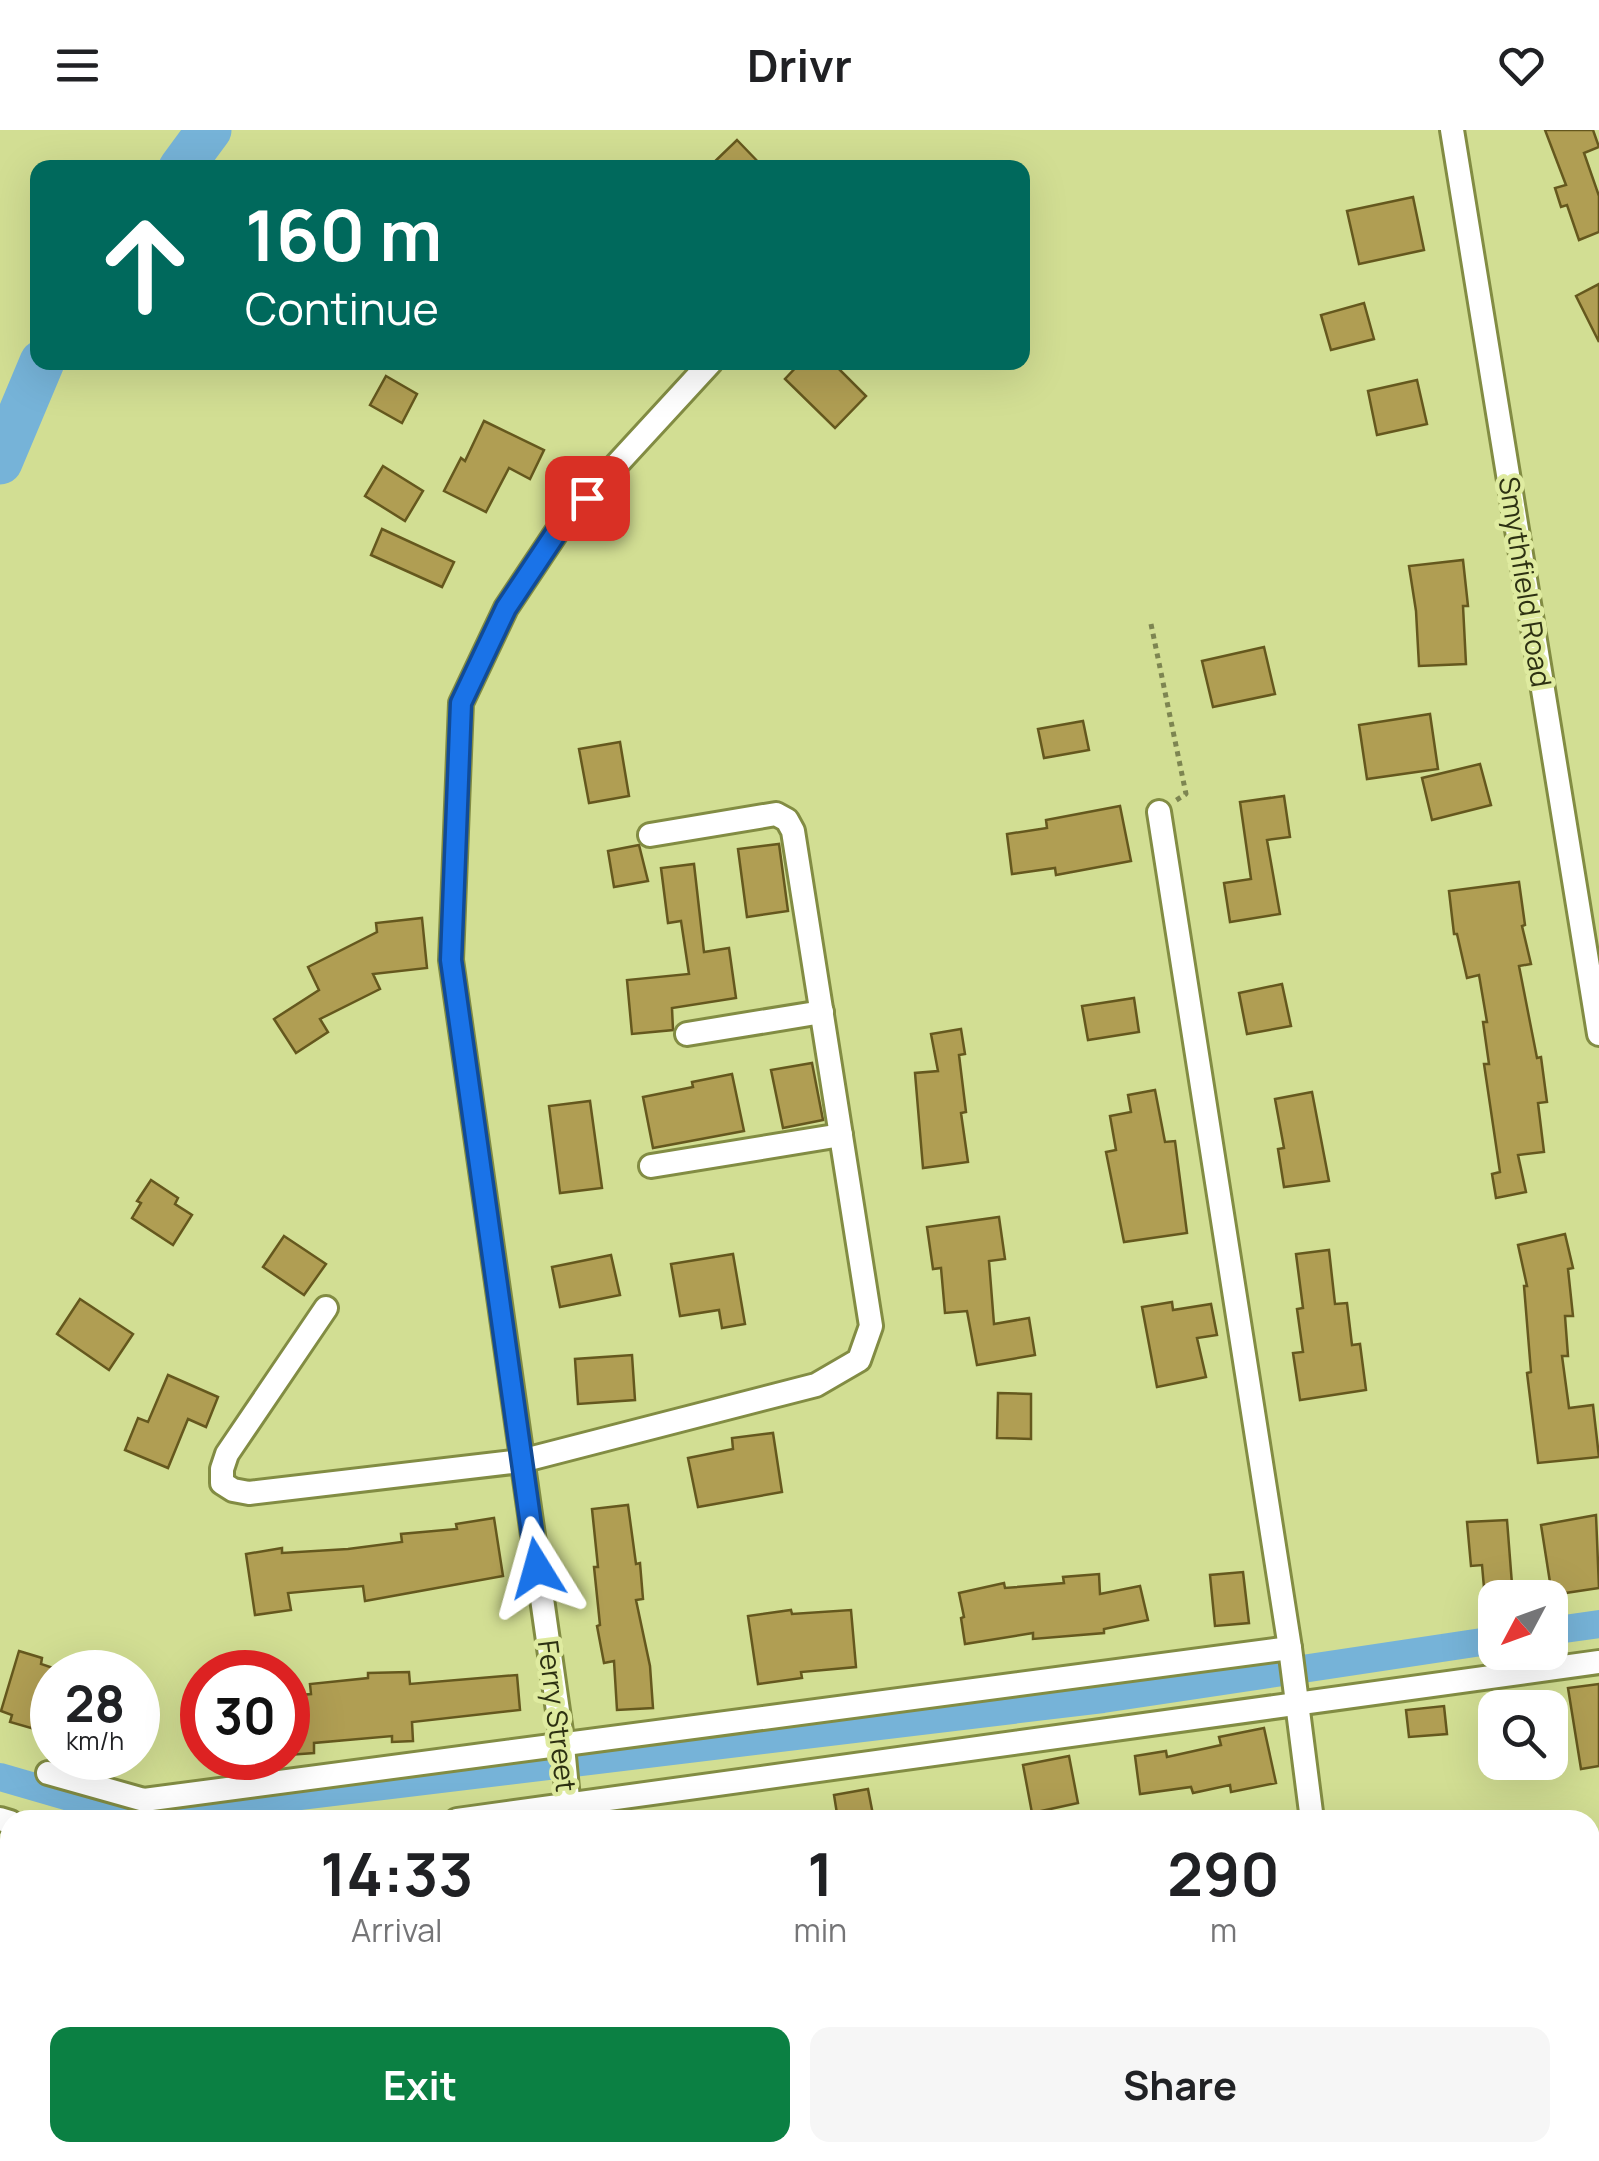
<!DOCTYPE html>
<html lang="en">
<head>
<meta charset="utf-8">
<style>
	body { margin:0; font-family:Manrope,sans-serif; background:#f6f6f6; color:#202124; height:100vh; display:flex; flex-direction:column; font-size:38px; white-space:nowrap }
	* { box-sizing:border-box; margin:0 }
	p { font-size:32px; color:#757577 }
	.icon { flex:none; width:55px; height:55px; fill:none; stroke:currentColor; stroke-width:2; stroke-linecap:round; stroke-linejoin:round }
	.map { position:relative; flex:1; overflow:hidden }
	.sheet { position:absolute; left:0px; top:1680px; width:1600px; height:352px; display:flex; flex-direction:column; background:#fff; border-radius:30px 30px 0 0; box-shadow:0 10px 40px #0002 }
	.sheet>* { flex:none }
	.hud { position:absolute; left:30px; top:30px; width:1000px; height:210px; border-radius:20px; box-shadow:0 10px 40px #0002; background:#00695c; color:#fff; overflow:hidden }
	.needle { width:65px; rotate:229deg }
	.fabs { position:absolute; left:1478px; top:1450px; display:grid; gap:20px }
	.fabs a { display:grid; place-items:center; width:90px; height:90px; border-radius:20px; background:#fff; box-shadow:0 10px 40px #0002; font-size:50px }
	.speed { position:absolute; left:30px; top:1520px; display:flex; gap:20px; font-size:50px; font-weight:700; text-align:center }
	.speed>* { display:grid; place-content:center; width:130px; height:130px; border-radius:50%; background:#fff; box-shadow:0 10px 40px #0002; line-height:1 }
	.speed small { font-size:25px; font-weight:400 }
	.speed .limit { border:15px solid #d22; background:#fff; color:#111 }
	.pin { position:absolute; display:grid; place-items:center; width:85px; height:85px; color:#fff; margin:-42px; border-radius:20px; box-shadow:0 5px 15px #0006 }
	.me { position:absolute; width:110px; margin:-55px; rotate:352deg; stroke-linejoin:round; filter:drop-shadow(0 0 8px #0008) }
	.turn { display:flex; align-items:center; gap:35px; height:210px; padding:0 50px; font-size:45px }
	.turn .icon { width:130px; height:130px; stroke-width:2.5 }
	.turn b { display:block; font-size:70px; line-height:85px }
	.eta { display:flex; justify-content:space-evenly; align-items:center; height:170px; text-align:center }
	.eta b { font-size:60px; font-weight:700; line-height:70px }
	.cta { display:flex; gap:20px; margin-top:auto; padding:20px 50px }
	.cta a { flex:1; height:115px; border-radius:20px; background:#0b8043; color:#fff; font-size:40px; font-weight:700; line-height:115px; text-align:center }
	.cta a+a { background:#f6f6f6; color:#202124 }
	header { display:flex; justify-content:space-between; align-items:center; height:130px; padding:0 50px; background:#fff; font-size:45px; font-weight:700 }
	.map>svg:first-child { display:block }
</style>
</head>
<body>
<header><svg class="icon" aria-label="menu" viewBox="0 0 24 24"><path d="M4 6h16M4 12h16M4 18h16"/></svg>Drivr<svg class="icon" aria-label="heart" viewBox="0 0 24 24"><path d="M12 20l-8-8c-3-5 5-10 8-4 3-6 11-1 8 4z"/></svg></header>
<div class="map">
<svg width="1599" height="2031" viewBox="0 0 1599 2031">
	<rect width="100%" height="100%" fill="#d2de93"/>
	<path fill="#a1aa74" d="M0 1993 10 1994V2022L167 2023 166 2031H0Z"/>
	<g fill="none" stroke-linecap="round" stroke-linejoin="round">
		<g stroke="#76b3d8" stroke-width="28">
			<path d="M1550 1501 1599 1494"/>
			<path d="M0 1647 135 1686 1103 1569 1495 1510"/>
		</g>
		<g stroke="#76b3d8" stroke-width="45">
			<path d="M181 38 209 0"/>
			<path d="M0 332 42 232"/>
		</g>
	</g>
	<g fill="#b09e53" stroke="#65581e" stroke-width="2.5">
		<path d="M1545 0H1593L1599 17 1584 23 1599 66V102L1579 110 1567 75 1561 77 1555 58 1566 55Z"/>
		<path d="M737 10 764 38H708Z"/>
		<path d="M1413 67 1424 120 1359 134 1347 81Z"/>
		<path d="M1599 154V212L1576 166Z"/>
		<path d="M1364 173 1374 209 1331 220 1321 185Z"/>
		<path d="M801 232H832L866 266 835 298 785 249Z"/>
		<path d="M386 246 417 264 402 293 370 275Z"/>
		<path d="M1417 250 1427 294 1377 305 1368 261Z"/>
		<path d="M484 291 544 320 530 349 509 338 486 382 444 361 461 328 465 331Z"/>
		<path d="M383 336 423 361 405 391 365 366Z"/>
		<path d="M382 399 454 432 442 457 371 425Z"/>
		<path d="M1463 430 1468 476H1463L1466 534 1419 536 1416 481 1409 436Z"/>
		<path d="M1264 517 1275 564 1213 577 1202 531Z"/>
		<path d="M1430 584 1438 639 1367 649 1359 595Z"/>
		<path d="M1083 591 1089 620 1044 628 1038 599Z"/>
		<path d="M620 612 629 666 589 673 579 619Z"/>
		<path d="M1480 634 1491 675 1432 690 1422 648Z"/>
		<path d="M1284 666 1290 707 1267 710 1280 784 1230 792 1224 753 1251 749 1240 672Z"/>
		<path d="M1120 676 1131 731 1056 745 1055 738 1012 744 1007 704 1047 698 1046 690Z"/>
		<path d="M779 714 788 781 747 787 738 719Z"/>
		<path d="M639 715 648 751 614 757 608 721Z"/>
		<path d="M694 734 704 822 729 818 736 868 672 878 673 900 632 904 627 850 689 844 681 791 668 793 661 738Z"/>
		<path d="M1519 752 1525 795 1522 796 1531 834 1519 836 1537 928 1541 927 1547 972 1538 973 1544 1022 1518 1025 1526 1062 1496 1068 1492 1044 1500 1042 1484 934H1489L1483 892H1487L1479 845 1467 848 1457 804H1454L1449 761Z"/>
		<path d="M422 788 427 838 373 844 380 859 320 889 328 902 296 923 274 889 319 860 308 837 377 802 376 793Z"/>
		<path d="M1282 854 1291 896 1247 904 1239 863Z"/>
		<path d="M1134 868 1139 902 1088 910 1082 876Z"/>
		<path d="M961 899 965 924 959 925 966 982 961 983 968 1032 923 1038 915 943 938 941 931 904Z"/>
		<path d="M812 933 823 990 783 998 771 940Z"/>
		<path d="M732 944 744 1001 653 1018 643 967 693 957 692 952Z"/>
		<path d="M1155 960 1165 1012 1175 1011 1187 1103 1124 1112 1106 1022 1116 1020 1110 986 1131 982 1128 965Z"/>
		<path d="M1312 962 1329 1051 1284 1057 1278 1019 1284 1018 1275 969Z"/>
		<path d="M590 971 602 1058 560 1063 549 976Z"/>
		<path d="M151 1050 178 1068 175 1074 192 1085 173 1115 132 1088 141 1073 137 1071Z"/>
		<path d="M999 1087 1005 1129 989 1131 994 1194 1029 1188 1035 1225 977 1235 967 1181 945 1183 941 1138 933 1139 927 1097Z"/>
		<path d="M1565 1104 1573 1138 1568 1139 1573 1186H1565L1568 1226H1562L1569 1278 1593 1275 1599 1327 1538 1333 1527 1243 1531 1242 1524 1156H1527L1518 1115Z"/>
		<path d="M284 1106 326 1134 304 1165 263 1137Z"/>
		<path d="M1329 1120 1335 1174 1347 1173 1352 1215 1360 1214 1366 1260 1300 1270 1293 1223 1303 1222 1297 1179 1303 1178 1296 1124Z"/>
		<path d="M733 1124 745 1194 722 1198 719 1180 680 1186 671 1134Z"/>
		<path d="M611 1125 620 1165 560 1177 552 1137Z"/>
		<path d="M80 1169 133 1204 109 1240 57 1204Z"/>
		<path d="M1172 1172 1173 1180 1211 1174 1217 1205 1197 1208 1206 1247 1157 1257 1142 1177Z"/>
		<path d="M632 1225 635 1270 578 1274 575 1229Z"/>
		<path d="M168 1245 218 1267 206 1297 188 1289 168 1338 125 1320 138 1288 148 1292Z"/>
		<path d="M998 1263 1031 1264V1309L997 1308Z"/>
		<path d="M773 1303 782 1362 698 1377 688 1328 733 1319 732 1308Z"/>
		<path d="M628 1375 636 1434 640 1433 643 1469 636 1470 650 1536 653 1578 617 1580 614 1531 604 1533 597 1496 600 1495 594 1437H598L592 1379Z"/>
		<path d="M1596 1385 1599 1458 1552 1465 1541 1395Z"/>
		<path d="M494 1388 503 1446 365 1471 363 1456 288 1463 291 1480 255 1485 246 1424 282 1418V1423L348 1419 402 1412 401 1404 457 1399 456 1394Z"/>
		<path d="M1507 1390 1513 1467 1485 1469 1482 1435 1471 1436 1467 1392Z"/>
		<path d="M1243 1442 1249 1493 1215 1496 1210 1445Z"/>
		<path d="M1099 1444 1100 1464 1140 1456 1148 1490 1104 1499V1503L1033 1509V1503L965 1514 961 1488 964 1487 959 1463 1004 1453 1005 1458 1064 1453 1063 1447Z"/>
		<path d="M791 1480 792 1484 851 1480 856 1537 801 1542 802 1548 758 1554 748 1486Z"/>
		<path d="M19 1521 42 1528 41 1534 56 1539 52 1542V1604L10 1592 12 1585 1 1581Z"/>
		<path d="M409 1542 410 1554 517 1545 520 1580 412 1592 413 1611 392 1612V1606L314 1613V1623L288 1625 289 1566 311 1564 310 1554 368 1548V1543Z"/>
		<path d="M1599 1554V1636L1581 1639 1568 1558Z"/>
		<path d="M1444 1576 1447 1604 1409 1607 1406 1580Z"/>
		<path d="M1264 1598 1276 1653 1231 1662 1230 1655 1193 1663 1191 1657 1140 1664 1135 1626 1166 1621 1167 1627 1221 1615 1219 1607Z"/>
		<path d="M1069 1626 1078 1673 1032 1683 1023 1635Z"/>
		<path d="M868 1659 874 1690H838L834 1665Z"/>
	</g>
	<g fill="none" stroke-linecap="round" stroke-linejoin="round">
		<defs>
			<g id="minor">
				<path d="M1452 0 1599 904"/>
				<path d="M1159 682 1290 1518 1312 1690"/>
				<path d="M687 904 822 882"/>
				<path d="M651 1036 841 1005"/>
				<path d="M326 1178 227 1324 222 1339V1353L233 1360 249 1363 521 1331 816 1255 859 1230 871 1196 793 701 787 690 776 684 650 705"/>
				<path d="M48 1643 144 1670 1290 1518"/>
				<path d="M0 1689 10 1692"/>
				<path d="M457 1690 1599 1532"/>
				<path d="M570 1690 563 1616 451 830 461 573 506 478 562 394 711 232"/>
				<path d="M0 1954 10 1956"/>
				<path d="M311 2022 313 2031"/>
				<path d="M613 2022 614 2031"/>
				<path d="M931 2022 932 2031"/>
				<path d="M1360 2022 1361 2031"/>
			</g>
		</defs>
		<use href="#minor" stroke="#828c43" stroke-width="28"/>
		<path stroke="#7d8551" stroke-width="5" stroke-dasharray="5 5" stroke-linecap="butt" d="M1151 494 1186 664 1175 671"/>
		<use href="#minor" stroke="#fff" stroke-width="22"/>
	</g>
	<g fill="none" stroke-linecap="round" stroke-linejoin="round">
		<defs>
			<path id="route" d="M537 1438 451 830 461 573 506 478 562 394 587 368"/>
		</defs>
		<use href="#route" stroke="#114b97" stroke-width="25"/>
		<use href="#route" stroke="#1a73e8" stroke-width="18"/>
	</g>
	<g text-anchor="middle" stroke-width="9" stroke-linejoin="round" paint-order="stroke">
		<g font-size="28" fill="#2d3112" stroke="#dfeba0">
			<text transform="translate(1525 452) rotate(81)" y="10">Smythfield Road</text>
			<text transform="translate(557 1586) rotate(83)" y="10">Ferry Street</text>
		</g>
	</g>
</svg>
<div class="fabs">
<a><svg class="needle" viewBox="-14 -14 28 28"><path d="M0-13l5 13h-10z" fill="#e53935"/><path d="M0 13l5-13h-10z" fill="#757577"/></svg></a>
<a><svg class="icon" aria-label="search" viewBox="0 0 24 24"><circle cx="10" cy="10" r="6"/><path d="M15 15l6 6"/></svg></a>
</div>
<div class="speed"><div>28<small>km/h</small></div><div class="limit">30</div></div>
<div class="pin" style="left:587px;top:368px;background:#d93025"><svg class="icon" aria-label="arrive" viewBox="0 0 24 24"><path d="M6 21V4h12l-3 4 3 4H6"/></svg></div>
<svg class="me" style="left:537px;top:1438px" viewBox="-20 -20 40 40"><path d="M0-17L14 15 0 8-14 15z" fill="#1a73e8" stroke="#fff" stroke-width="4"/></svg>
<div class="hud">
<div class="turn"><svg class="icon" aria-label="ahead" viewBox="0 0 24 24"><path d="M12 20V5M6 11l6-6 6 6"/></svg><div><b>160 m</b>Continue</div></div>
</div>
<section class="sheet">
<div class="eta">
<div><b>14:33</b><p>Arrival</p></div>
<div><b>1</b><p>min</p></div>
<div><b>290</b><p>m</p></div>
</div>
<div class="cta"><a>Exit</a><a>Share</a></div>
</section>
</div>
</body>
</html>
